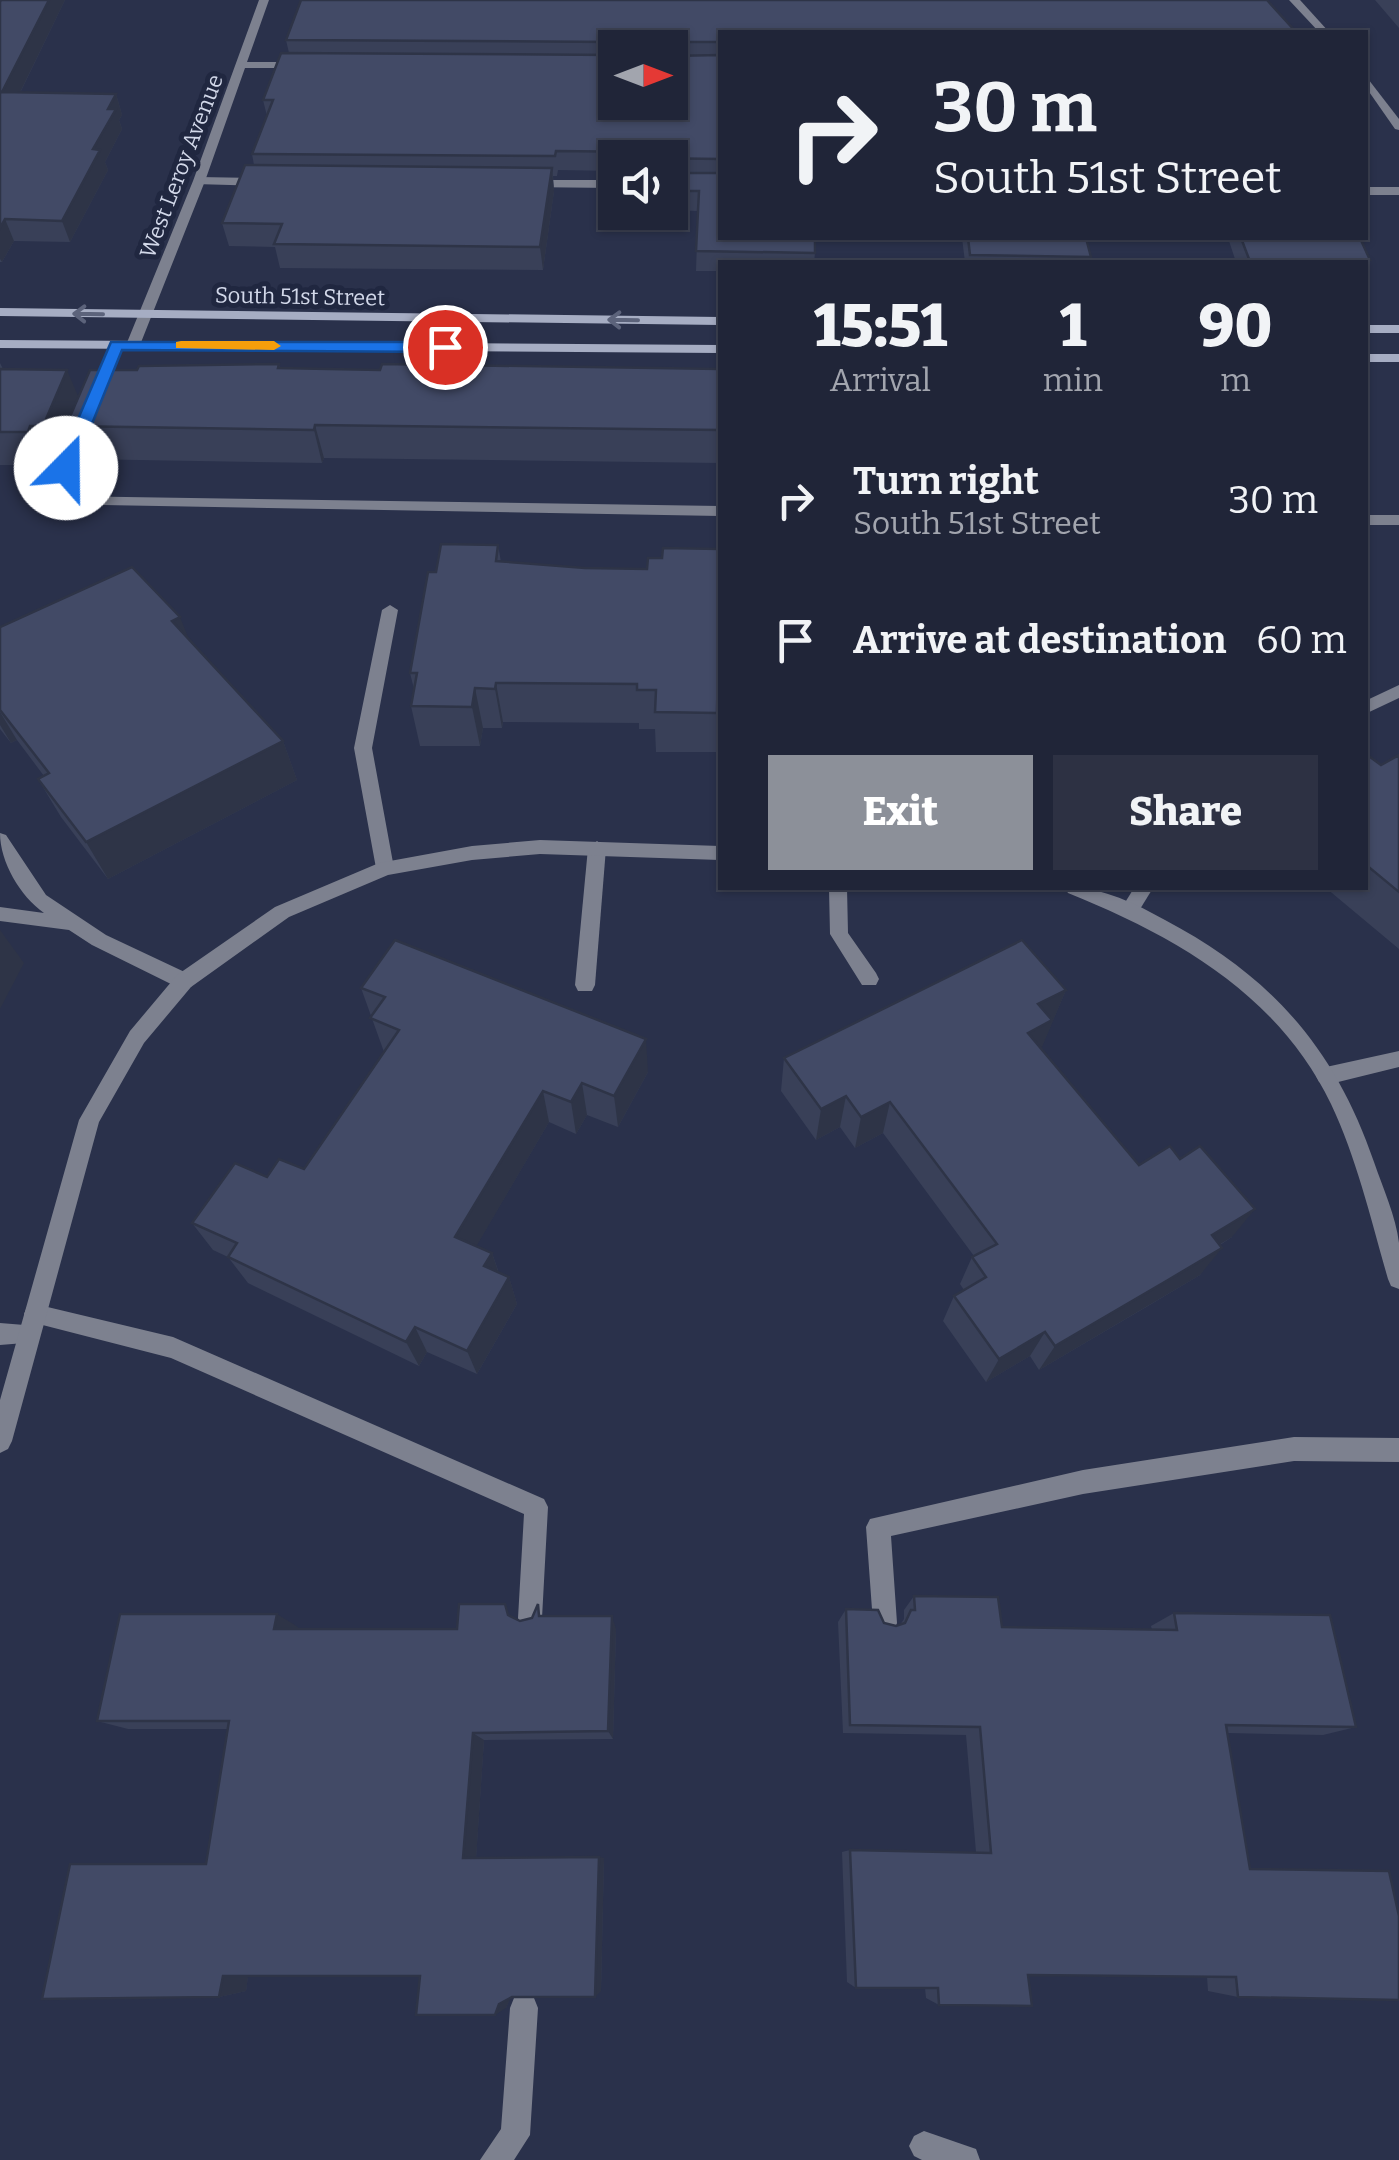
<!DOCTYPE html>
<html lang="en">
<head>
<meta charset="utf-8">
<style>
	body { margin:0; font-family:Bitter,serif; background:#2d3143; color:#f1f3f6; height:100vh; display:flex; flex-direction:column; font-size:38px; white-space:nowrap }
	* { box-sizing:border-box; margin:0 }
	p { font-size:32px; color:#a2a5ae }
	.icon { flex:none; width:55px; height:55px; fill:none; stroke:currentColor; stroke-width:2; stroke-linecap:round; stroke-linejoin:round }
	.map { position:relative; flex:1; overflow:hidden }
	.sheet { position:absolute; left:718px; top:260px; width:650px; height:630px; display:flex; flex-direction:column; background:#202538; border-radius:0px; box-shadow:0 2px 8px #0004,0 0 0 2px #3d4253 }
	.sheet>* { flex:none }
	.banner { position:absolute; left:718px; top:30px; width:650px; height:210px; border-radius:0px; box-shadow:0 2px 8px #0004,0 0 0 2px #3d4253; background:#202538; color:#f1f3f6; overflow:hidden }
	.needle { width:65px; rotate:90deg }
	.buttons { position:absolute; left:598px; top:30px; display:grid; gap:20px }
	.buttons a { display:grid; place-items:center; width:90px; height:90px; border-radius:0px; background:#202538; box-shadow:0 2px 8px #0004,0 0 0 2px #3d4253; font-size:50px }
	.pin { position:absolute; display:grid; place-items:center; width:85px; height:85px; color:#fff; margin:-42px; border:5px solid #fff; border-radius:50%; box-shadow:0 2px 10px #0007 }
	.me { position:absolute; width:110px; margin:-55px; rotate:22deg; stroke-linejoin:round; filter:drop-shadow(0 0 8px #0008) }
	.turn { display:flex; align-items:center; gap:35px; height:210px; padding:0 50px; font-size:45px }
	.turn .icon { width:130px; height:130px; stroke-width:2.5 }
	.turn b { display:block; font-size:70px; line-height:85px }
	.eta { display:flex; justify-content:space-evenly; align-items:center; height:170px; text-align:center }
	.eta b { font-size:60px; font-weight:800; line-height:70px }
	.cta { display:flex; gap:20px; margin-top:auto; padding:20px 50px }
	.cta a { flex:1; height:115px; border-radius:0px; background:#8c9099; color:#fff; font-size:40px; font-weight:800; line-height:115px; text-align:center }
	.cta a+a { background:#2d3143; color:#f1f3f6 }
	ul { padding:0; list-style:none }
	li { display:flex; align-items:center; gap:30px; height:140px; padding:0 50px }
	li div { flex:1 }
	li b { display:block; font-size:38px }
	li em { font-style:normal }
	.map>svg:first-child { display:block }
</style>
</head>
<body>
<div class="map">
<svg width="1399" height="2160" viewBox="0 0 1399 2160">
	<rect width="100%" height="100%" fill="#2a314b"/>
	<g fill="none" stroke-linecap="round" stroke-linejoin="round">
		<g fill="#7d818f" fill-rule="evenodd">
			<path d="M199 177 262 178 268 182 262 186 195 184V178Z"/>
			<path d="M526 180H615V188L522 187V181Z"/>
			<rect x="1365" y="187" width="34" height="8"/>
			<path d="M116 341 123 345 102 395 90 398 88 395 109 345Z"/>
			<path d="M84 418 91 422 61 496 720 506V516L47 504 45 501 77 422Z"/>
			<rect x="1365" y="515" width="34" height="10"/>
			<path d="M390 605 398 610 372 748 394 868 385 875 376 868 354 748 382 610Z"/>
			<path d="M1399 685V698L1365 714V701Z"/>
			<path d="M0 833 6 835 46 895 106 935 191 975 194 981 191 987H177L92 945 69 930 0 921V907L44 913C20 896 0 862 0 833Z"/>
			<path d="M597 841 606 848 595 985 592 991H578L575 985 588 848Z"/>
			<path d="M829 888H847L848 933 876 973 879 979 876 985H862L830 934Z"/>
			<path d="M1134 888H1153L1137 914 1130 916 1121 909Z"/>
			<path d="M1399 1051V1067L1326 1085 1319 1082 1316 1076 1319 1070 1326 1067Z"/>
			<path d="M35 1304 173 1337 544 1499 548 1507 542 1618 539 1627 530 1630 521 1627 518 1618 524 1514 171 1358 27 1321 24 1314 27 1307Z"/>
			<path d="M0 1323 37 1326 40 1334 37 1342 0 1345Z"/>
			<path d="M1294 1437 1399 1438V1462L1294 1461 1083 1494 891 1536 897 1623 894 1632 885 1635 876 1632 873 1623 866 1527 870 1519 1083 1470Z"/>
			<path d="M524 1994 534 1998 538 2008 530 2135 514 2160H480L501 2129 510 2008 514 1998Z"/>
			<path d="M924 2131 976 2149 980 2160H922L914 2156 909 2146 914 2136Z"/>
		</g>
		<g fill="#7d818f" fill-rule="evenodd">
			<path d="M259 0H269L247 62H303L308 65 303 68H245L205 181 140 345 128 348 126 345 193 181Z"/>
			<path d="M1289 0H1300L1329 32H1319Z"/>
			<path d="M1365 75 1399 119V130L1395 129 1365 86Z"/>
			<path d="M540 840 720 846V860L540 854 472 860 388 875 289 917 191 987 144 1043 99 1122 12 1441 8 1449 0 1453V1400L79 1120 130 1031 177 975 275 907 379 863 472 846Z"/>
			<path d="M1065 888C1100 886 1134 903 1165 920 1271 976 1335 1048 1374 1162 1383 1188 1396 1217 1399 1243 1399 1258 1399 1274 1399 1289L1391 1286 1388 1279C1371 1220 1357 1159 1331 1104 1279 995 1175 936 1068 893Z"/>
		</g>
		<g fill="#a6adc3" fill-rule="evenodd">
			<path d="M0 308 720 317V325L0 316Z"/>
			<rect x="1365" y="325" width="34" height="8"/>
			<path d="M0 340 720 345V353L0 348Z"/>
			<rect x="1365" y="354" width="34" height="8"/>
		</g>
	</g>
	<g fill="#394058" fill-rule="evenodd">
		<path d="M65 0 20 93 116 94 122 115 119 120 122 129 105 162 108 170 70 242 14 241 2 262H0V2Z"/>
		<path d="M1375 0H1399V28Z"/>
		<path d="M720 32V238L815 253 814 262H720V271H696L698 211 670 210V158H615V171L558 170 557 176H553L554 191 543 270 280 268 275 247 229 246 222 223 254 165 252 154 267 116 263 100 289 53 286 40ZM615 48H670V102H615Z"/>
		<path d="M962 238H1086L1091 257 1090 262H965Z"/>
		<path d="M1228 238H1360L1370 260 1365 272V262H1236Z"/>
		<path d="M0 363 3 369 78 396 137 370 279 364 280 368 380 370 720 369V463L324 458 322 463 80 459 69 433 58 459H46L43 465H0Z"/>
		<path d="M498 545 501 562 585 568 647 569 662 558 720 549 716 752H656L655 729H639V723L503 722 502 728H483L480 746H420L411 706 414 689 410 673 436 572Z"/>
		<path d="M0 627 189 639 283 741 297 780 108 879 61 817 38 779 44 776 17 740 11 743 0 729Z"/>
		<path d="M1365 755 1381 765 1399 755V949L1326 888H1365Z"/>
		<path d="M361 988 648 1072 618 1127 587 1115 576 1134 549 1122 476 1246 492 1253 499 1273 509 1277 517 1304 477 1374 427 1352 419 1366 248 1283 228 1257 213 1250 192 1223 267 1177 304 1169 384 1052Z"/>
		<path d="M1066 990 1041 1048 1139 1165 1232 1237 1220 1245 1200 1275 1148 1306 1039 1370 1030 1356 986 1382 943 1321 954 1296 964 1290 960 1284 972 1257 974 1256 883 1133 855 1148 840 1127 816 1140 781 1091 784 1058Z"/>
		<path d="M914 1596 1002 1627 1152 1630 1151 1626 1174 1613 1356 1727 1323 1735 1228 1733 1238 1997 1208 1991 1207 1977 1028 1975 939 2005 926 1998 925 1988H856L847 1982 842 1852 850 1850 976 1852 966 1735 843 1733 838 1622 846 1609 884 1623 896 1626 900 1625 904 1619V1610Z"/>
		<path d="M545 1616 616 1629 613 1739 484 1740 476 1858H604L601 1991 512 1997 510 1998 506 2008 420 1976H248L246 1991 219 1997 206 1864 228 1729H128L97 1721 298 1627 297 1629H457L514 1618 520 1621Z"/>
	</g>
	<g fill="#2e3447">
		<path d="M49 0H65L10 113 2 92Z"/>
		<path d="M116 94 122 115 119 120 122 129 105 162 108 170 70 242 62 221 93 149 108 109Z"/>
		<path d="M552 168 554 191 543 270 540 247Z"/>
		<path d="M5 219 14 241 2 262 0 259V228Z"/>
		<path d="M67 370 81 403 66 426 69 433 58 459 43 426Z"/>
		<path d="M315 425 324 458 322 463 314 430Z"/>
		<path d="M30 426 46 459 43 465 28 432Z"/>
		<path d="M180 617 196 657 172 621Z"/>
		<path d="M496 683 503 722 502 728 495 689Z"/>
		<path d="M475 688 483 728 480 746 472 707Z"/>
		<path d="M0 712 17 740 11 743 0 725Z"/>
		<path d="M283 741 297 780 108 879 86 842Z"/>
		<path d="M0 930 24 963 0 1009Z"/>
		<path d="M1066 990 1039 1054 1015 1066 1038 1004Z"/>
		<path d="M646 1039 648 1072 618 1127 614 1096Z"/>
		<path d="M582 1083 587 1115 576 1134 571 1102Z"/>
		<path d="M543 1091 549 1122 466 1264 455 1237Z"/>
		<path d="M846 1096 840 1127 816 1140 821 1109Z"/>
		<path d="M890 1102 883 1133 855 1148 861 1117Z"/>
		<path d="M1255 1209 1232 1237 1190 1262 1212 1235Z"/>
		<path d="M1222 1248 1200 1275 1039 1370 1055 1346Z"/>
		<path d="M492 1253 501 1280 484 1266Z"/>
		<path d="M509 1277 517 1304 477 1374 467 1351Z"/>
		<path d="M415 1327 427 1352 419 1366 406 1342Z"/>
		<path d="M1045 1332 1030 1356 986 1382 999 1359Z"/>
		<path d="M277 1614 298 1627 295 1642 274 1629Z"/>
		<path d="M612 1616 616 1629 613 1739 608 1731Z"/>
		<path d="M473 1733 484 1740 476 1860 463 1858Z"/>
		<path d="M599 1857 604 1858 601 1991 595 1997Z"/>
		<path d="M249 1971 246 1991 219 1997 223 1976Z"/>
		<path d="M511 1997 506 2008 495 2015 499 2004Z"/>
	</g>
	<g fill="#424a66" stroke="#2e3447" stroke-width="2.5">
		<path d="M1 0H49L2 92 116 94 108 109H116L93 149 100 150 62 221 5 219 0 228V2Z"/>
		<path d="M301 0H1267L1296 32H720V42H670L666 46V48H616L614 42 286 40Z"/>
		<path d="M281 53 615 55V102H670V56L720 55V159L646 158V152L556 151 555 156 252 154 273 100H263Z"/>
		<path d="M245 165 552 168 540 247 274 244 282 224 222 223Z"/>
		<path d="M670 173H720V238H815V253L696 251 699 191H670Z"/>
		<path d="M968 238H1086L1091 257 970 255Z"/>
		<path d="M1241 238H1360L1370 260 1249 259Z"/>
		<path d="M279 364 278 368 380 370 382 364 720 369V430L315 425 314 430 66 426 90 370H137L139 366Z"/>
		<path d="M0 369 67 370 43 426H30L28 432H0Z"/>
		<path d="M441 544 498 545 496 561 585 568 647 569 648 558H662L663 548 720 549 717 713 655 712 656 690H637V684L496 683 495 689 475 688 472 707 411 706 417 673H410L428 572H436Z"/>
		<path d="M132 567 180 617 172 621 283 741 86 842 38 779 49 773 0 710V627Z"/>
		<path d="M1366 754 1381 765 1399 755V892L1365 864V755Z"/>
		<path d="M395 940 646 1039 614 1096 582 1083 571 1102 543 1091 455 1237 492 1253 484 1266 509 1277 467 1351 415 1327 406 1342 228 1257 237 1243 192 1223 235 1163 267 1177 279 1159 304 1169 399 1030 370 1018 385 997 361 988Z"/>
		<path d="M1022 940 1066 990 1038 1004 1052 1020 1028 1033 1139 1165 1170 1146 1180 1159 1200 1146 1255 1209 1212 1235 1222 1248 1168 1280 1055 1346 1045 1332 999 1359 954 1296 986 1277 972 1257 997 1244 890 1102 861 1117 846 1096 821 1109 784 1058Z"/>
		<path d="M914 1596 998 1597 1002 1627 1177 1630 1174 1613 1330 1615 1356 1727 1226 1725 1250 1869 1389 1871 1399 1916V2000L1238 1997 1236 1977 1028 1975 1032 2006 939 2005 938 1988H856L850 1850 991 1853 980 1727 850 1725 846 1609 878 1610 884 1623 896 1626 905 1623 911 1610H915Z"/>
		<path d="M459 1604H505L508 1615 520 1621 532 1618 538 1604 539 1616H612L608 1731 473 1733 463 1858 599 1857 595 1997H512L499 2004 495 2015H416L420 1976H223L219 1997 42 1999 70 1864H206L229 1721H97L120 1614H277L274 1629H457Z"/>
	</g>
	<defs><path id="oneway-shaft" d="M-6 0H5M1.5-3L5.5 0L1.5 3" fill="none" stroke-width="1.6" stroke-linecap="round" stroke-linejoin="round" transform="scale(2.5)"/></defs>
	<g stroke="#5c637b">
		<use href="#oneway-shaft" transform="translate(88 314) rotate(-179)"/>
		<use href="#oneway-shaft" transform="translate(623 320) rotate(-179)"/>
	</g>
	<path fill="#1a73e8" stroke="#114b97" stroke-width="2.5" d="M111 342H445L452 347 445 352 122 350 74 468 60 472 57 468Z"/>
	<path fill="#f59e0b" d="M181 341H274L281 346 274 350 176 348V342Z"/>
	<g text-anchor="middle" stroke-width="10" stroke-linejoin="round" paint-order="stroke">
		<g font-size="22" fill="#d2d8e9" stroke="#202740">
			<text transform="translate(181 166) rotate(-69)" y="8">West Leroy Avenue</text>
			<text transform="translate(300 296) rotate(1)" y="8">South 51st Street</text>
		</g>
	</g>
</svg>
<div class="buttons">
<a><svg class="needle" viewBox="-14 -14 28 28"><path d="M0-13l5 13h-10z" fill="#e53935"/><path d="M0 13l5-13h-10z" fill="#a2a5ae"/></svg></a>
<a><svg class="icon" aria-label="sound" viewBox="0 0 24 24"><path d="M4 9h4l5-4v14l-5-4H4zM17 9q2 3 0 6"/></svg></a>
</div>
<div class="pin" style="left:445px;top:347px;background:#d93025"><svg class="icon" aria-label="arrive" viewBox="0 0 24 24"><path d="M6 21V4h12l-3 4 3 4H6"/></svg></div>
<svg class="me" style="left:66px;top:468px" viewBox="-20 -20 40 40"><circle r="19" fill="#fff"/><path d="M0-13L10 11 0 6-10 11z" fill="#1a73e8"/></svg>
<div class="banner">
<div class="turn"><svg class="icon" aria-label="right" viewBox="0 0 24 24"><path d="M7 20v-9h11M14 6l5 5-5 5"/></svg><div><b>30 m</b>South 51st Street</div></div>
</div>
<section class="sheet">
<div class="eta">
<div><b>15:51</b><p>Arrival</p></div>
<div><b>1</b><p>min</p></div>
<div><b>90</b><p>m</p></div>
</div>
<ul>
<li><svg class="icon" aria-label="right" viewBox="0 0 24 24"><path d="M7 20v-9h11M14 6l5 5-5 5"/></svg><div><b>Turn right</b><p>South 51st Street</p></div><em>30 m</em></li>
<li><svg class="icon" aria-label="arrive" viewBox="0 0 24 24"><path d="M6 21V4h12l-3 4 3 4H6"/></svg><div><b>Arrive at destination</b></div><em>60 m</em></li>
</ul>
<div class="cta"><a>Exit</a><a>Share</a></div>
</section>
</div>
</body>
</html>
